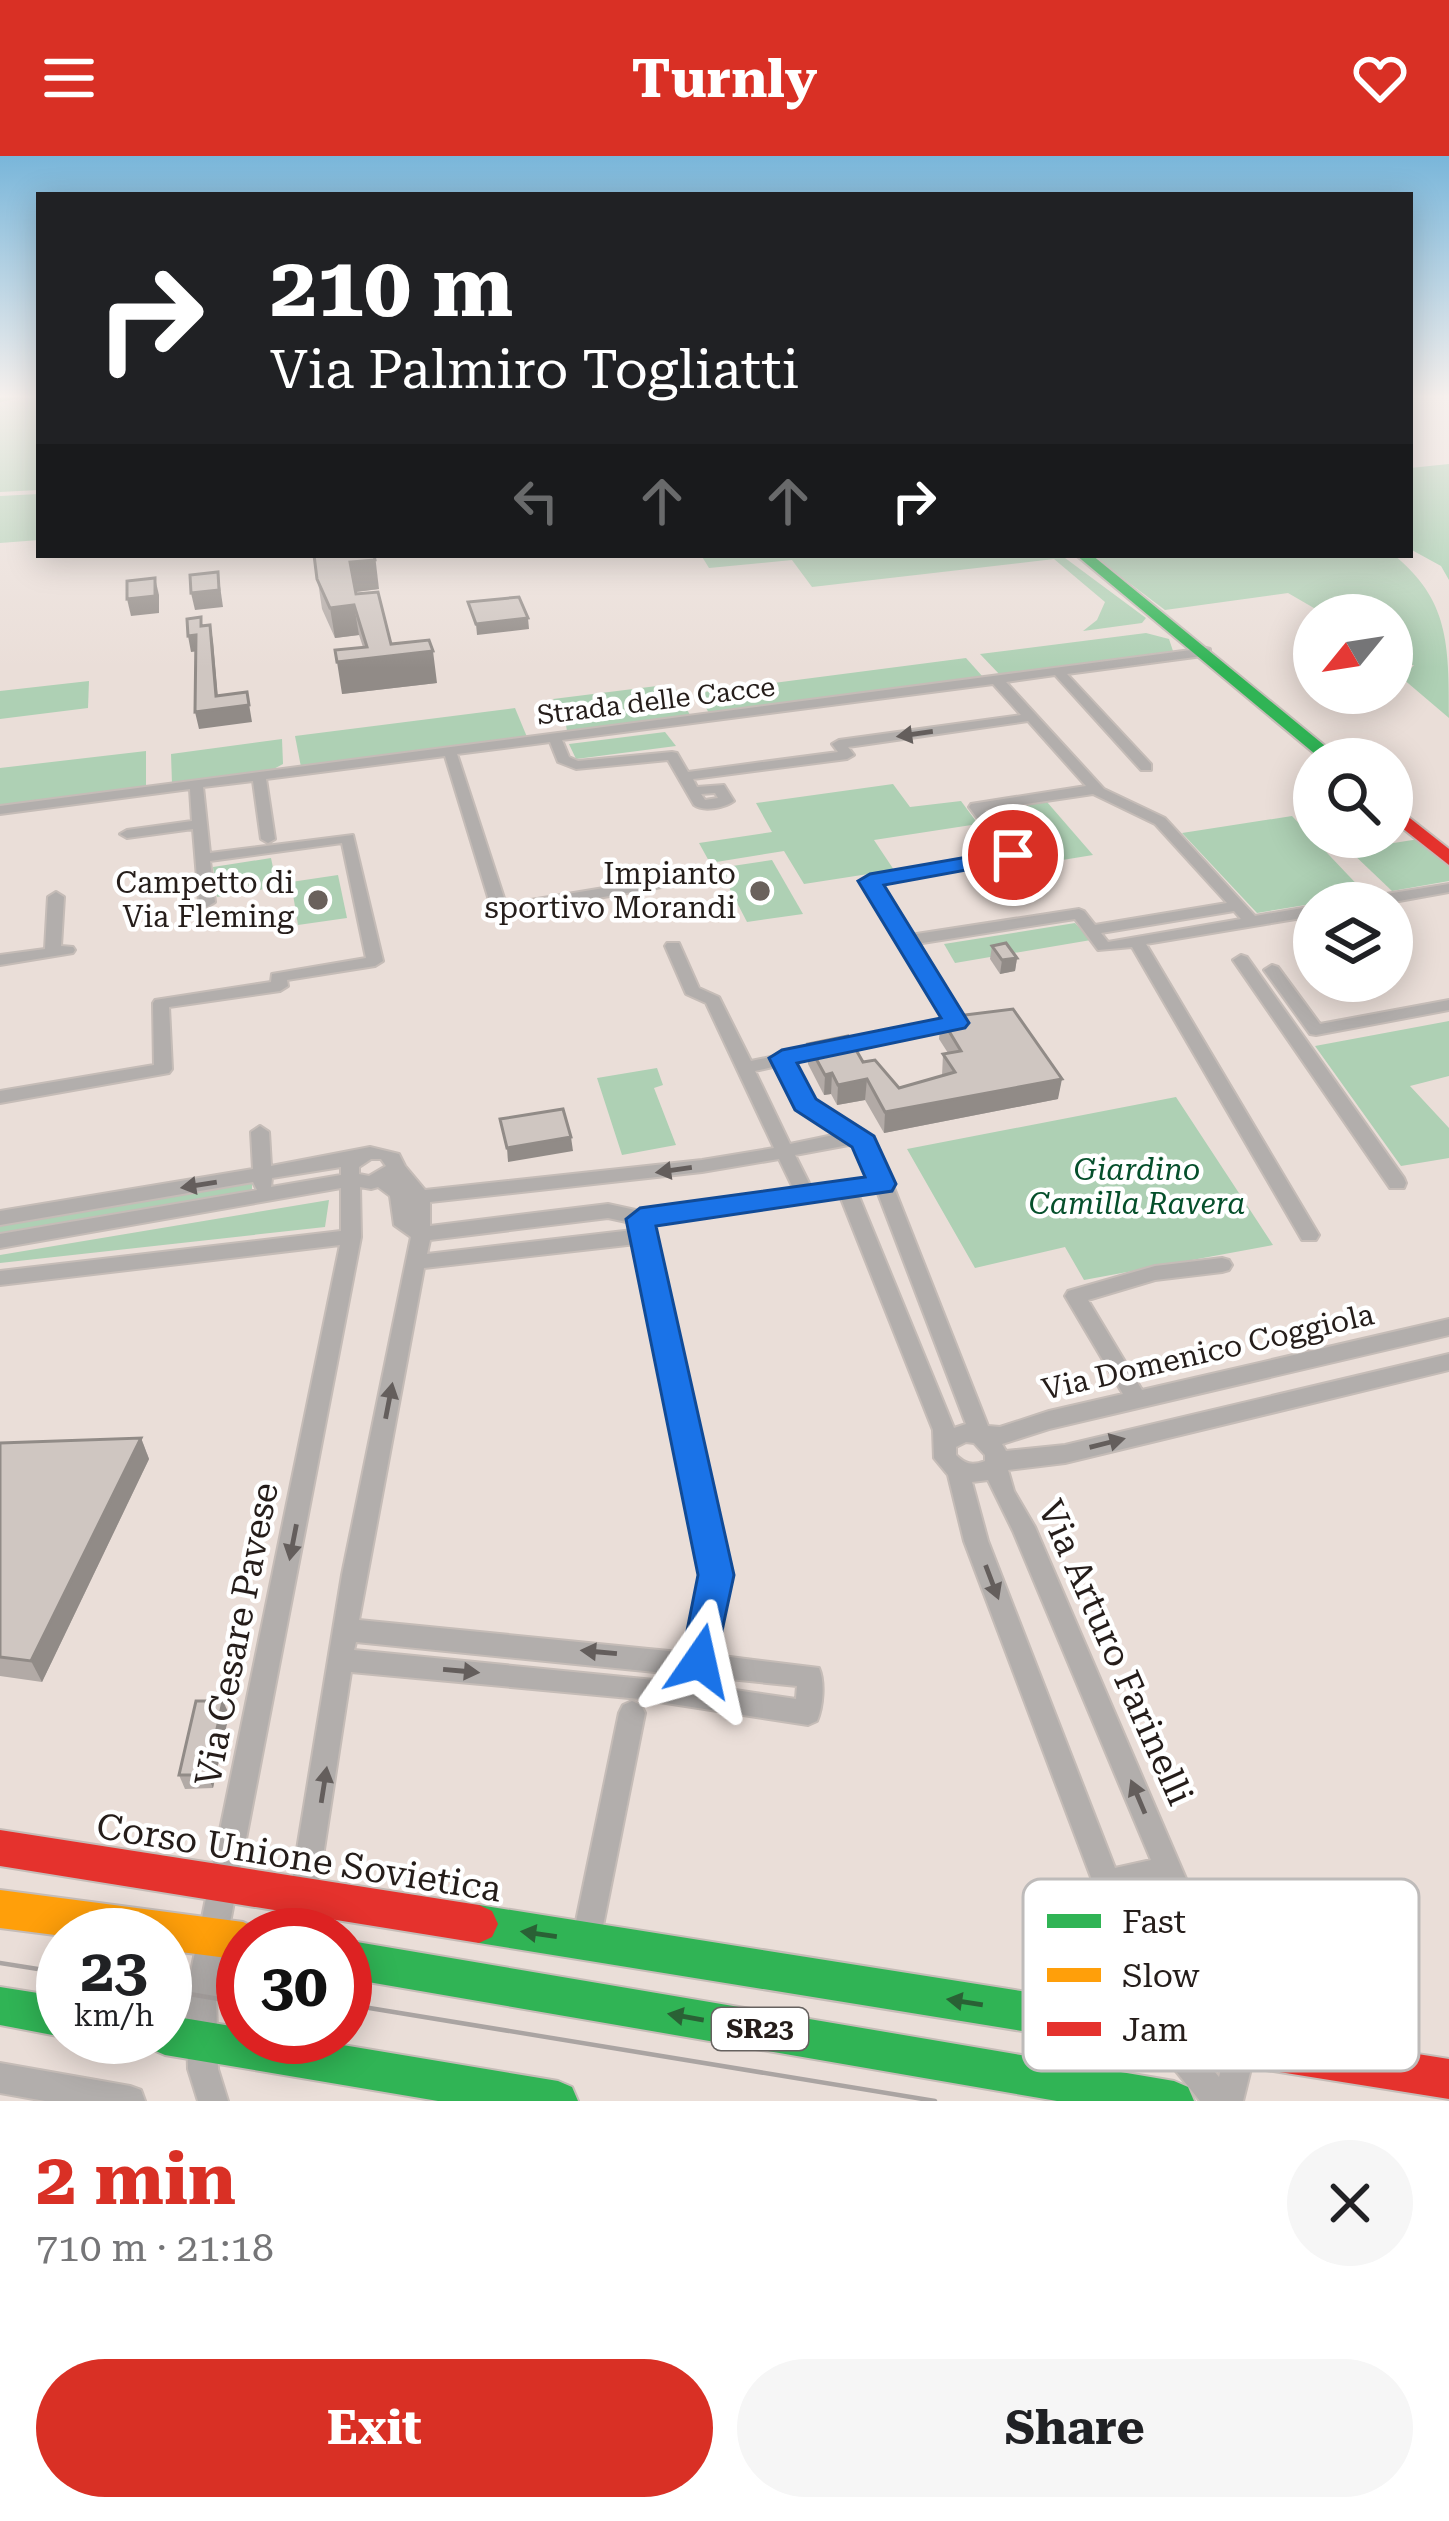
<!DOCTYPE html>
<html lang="en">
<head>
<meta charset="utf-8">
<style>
	body { margin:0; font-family:"Roboto Serif",serif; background:#f6f6f6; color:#202124; height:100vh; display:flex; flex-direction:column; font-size:45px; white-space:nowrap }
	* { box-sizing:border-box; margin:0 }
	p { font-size:39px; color:#757577 }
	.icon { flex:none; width:66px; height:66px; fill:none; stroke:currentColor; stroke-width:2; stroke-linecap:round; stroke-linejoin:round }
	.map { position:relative; height:1945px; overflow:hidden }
	.panel { display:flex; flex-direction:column; background:#fff; flex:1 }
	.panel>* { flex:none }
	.guide { position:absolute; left:36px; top:36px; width:1377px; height:366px; border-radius:0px; box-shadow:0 6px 30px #0003; background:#202124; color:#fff; overflow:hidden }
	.needle { width:78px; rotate:240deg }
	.buttons { position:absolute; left:1293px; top:438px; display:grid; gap:24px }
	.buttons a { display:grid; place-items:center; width:120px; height:120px; border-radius:50%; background:#fff; box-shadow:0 6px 30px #0003; font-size:60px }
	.speed { position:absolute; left:36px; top:1752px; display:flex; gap:24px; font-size:60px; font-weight:700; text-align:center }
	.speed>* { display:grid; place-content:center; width:156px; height:156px; border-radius:50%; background:#fff; box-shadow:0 6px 30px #0003; line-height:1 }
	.speed small { font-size:30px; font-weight:400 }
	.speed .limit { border:18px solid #d22; background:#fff; color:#111 }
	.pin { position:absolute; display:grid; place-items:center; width:102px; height:102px; color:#fff; margin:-51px; border:6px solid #fff; border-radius:50%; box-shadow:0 3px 12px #0007 }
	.me { position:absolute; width:132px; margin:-66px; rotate:11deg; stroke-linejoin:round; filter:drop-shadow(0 0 9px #0008) }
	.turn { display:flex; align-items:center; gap:42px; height:252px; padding:0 36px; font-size:54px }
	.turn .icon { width:156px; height:156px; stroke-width:2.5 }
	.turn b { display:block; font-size:84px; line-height:102px }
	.lanes { display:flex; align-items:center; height:114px; padding:0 36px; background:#0003; justify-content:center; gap:60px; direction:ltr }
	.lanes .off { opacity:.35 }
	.round { display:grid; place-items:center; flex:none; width:126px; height:126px; border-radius:63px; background:#f6f6f6 }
	.overview { display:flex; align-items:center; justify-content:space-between; height:204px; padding:0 36px }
	h1 { font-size:72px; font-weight:700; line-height:90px; color:#d93025 }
	.action { display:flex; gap:24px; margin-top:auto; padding:24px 36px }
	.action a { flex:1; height:138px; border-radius:72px; background:#d93025; color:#fff; font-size:48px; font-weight:700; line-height:138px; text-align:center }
	.action a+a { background:#f6f6f6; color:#202124 }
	header { display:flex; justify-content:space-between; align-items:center; height:156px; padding:0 36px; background:#d93025; color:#fff; font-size:54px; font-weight:700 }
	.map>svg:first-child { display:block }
</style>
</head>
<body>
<header><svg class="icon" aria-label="menu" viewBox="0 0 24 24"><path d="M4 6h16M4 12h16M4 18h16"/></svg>Turnly<svg class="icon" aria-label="heart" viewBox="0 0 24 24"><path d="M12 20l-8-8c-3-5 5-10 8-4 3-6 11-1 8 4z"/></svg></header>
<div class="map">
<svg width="1449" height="1945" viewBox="0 0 1449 1945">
	<rect width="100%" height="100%" fill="#eaded8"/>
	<g fill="#aed0b4">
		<path d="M39 239V334L0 336V247Z"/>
		<path d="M39 338V384L0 387V340Z"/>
		<path d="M701 399H1061L1146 462 1142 467 1083 475 1097 464 1105 446 1054 403 812 431 792 404 709 412Z"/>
		<path d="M1092 399H1394C1449 444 1449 488 1449 562L1402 522 1414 509 1392 508V459H1326L1288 437 1165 454Z"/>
		<path d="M1146 477 1169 483 1173 495 1001 520 980 498Z"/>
		<path d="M966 502 983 521 709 557 697 537Z"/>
		<path d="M89 525 88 552 0 563V535Z"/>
		<path d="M673 528 690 559 567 575 564 557 553 543Z"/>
		<path d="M515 552 527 581 301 611 295 580Z"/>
		<path d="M665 576 676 590 576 603 569 588Z"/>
		<path d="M282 583 283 608 270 615 172 628 171 598Z"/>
		<path d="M146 595V631L0 650V612Z"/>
		<path d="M893 628 910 651 961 645 978 668 874 684 894 714 804 728 784 695 710 707 699 687 772 676 756 647Z"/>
		<path d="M1047 646 1093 699 1038 708 996 654Z"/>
		<path d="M1292 660 1367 739 1257 757 1182 677Z"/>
		<path d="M1419 683 1449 709V725L1392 735 1349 694Z"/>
		<path d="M271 702 277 731 217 741 213 711Z"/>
		<path d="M772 704 803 758 747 766 719 712Z"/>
		<path d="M338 719 347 762 298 769 291 726Z"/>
		<path d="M1075 767 1091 784 955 807 944 788Z"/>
		<path d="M1449 865V920L1410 930 1449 972V1002L1401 1010 1315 890Z"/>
		<path d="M657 912 663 929 654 932 676 989 622 999 597 922Z"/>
		<path d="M1176 941 1273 1089 1084 1124 1065 1091 975 1112 907 993Z"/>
		<path d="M252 1026V1034L0 1077V1068Z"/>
		<path d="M329 1044 325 1071 0 1107V1099Z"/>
	</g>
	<path fill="#9fccab" d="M1449 308V424L1441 410 1410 393V312Z"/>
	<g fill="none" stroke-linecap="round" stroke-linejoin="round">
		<defs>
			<g id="street">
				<path d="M1206 492 1210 493V499L1067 518 1151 608V614H1141L1055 519 1006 526 1104 633 1165 662 1255 760 1314 750V760L1146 788 1319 1079 1316 1084H1302L1132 791 1098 794 1075 763 916 788 964 867 962 871 792 907 812 944 870 982 885 1009 988 1270 1000 1271 1049 1255 1123 1238 1065 1140 1068 1135 1155 1110 1222 1102 1229 1104 1232 1109 1229 1114 1222 1116 1155 1124 1088 1144 1142 1234 1449 1163V1179L1049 1273 1002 1288 1006 1295 1065 1289 1449 1198V1214L1065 1307 1008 1314 1014 1335 1035 1371 1257 1888 1243 1945H1200L1154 1888 964 1385 948 1319 934 1302 933 1274 840 1040 651 1067 728 1419 714 1499 819 1512C825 1526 823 1551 817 1565L808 1569 640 1543 351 1516 311 1779H283L342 1419 411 1081 394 1069 390 1040 378 1031 371 1033 360 1031 361 1081 216 1840 218 1913 228 1945H198L188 1913 186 1840 340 1089 0 1129V1115L341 1075V1032L0 1092V1078L257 1034 253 1026 0 1069V1055L253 1013 251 976 260 970 269 976 271 1010 370 991 399 998 405 1010 425 1034 702 1004 774 992 706 847 686 838 665 790 667 787H679L699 832 719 841 751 905 946 864 863 725 870 721 1003 696 969 651 971 648 1086 630 1028 565 848 591 854 599 847 603 693 623 697 631 724 629 734 645C725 652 703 656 694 649L668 604 576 613 558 606 550 586 457 598 506 748 713 714 720 718 713 722 500 759 492 754 445 600 266 623 275 683 268 687 261 683 253 625 203 631 210 697 353 679 383 805 375 810 287 824 288 830 280 835 169 851 172 913 169 917 0 947V935L154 909 153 847 155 844 271 826 272 818 366 802 342 687 210 705 215 746 207 751 199 746 193 673 127 682 120 678 127 674 192 665 190 633 0 658V650ZM993 528 1021 559 839 584 832 588 838 596 688 616 677 597 672 596 578 605 569 601 562 584ZM715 637 718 642 705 644 701 638ZM1093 638 1155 668 1227 747 1095 769 1084 755 1079 753 910 779 879 728 1018 702 1020 699 985 654ZM1234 755 1241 763 1108 786 1101 777ZM777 910 799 952 838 978 790 988 755 915ZM854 988 872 1023 811 1031 795 999ZM371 1003H381L386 1010 369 1020 359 1018V1011ZM779 1003 794 1034 640 1055 608 1048 430 1070V1046L702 1016ZM341 1011V1019L271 1031 272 1022ZM877 1035 966 1268 954 1272 858 1038ZM608 1062 631 1067 633 1074 427 1098 430 1084ZM636 1088 704 1419 689 1497 359 1464 424 1112ZM966 1286 974 1287 985 1299V1305C972 1310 965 1308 956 1299V1291ZM988 1324 1013 1375 1151 1704 1115 1712 988 1385 972 1326ZM356 1486 685 1519 684 1527 354 1494ZM710 1521 797 1530 796 1543 708 1530ZM1161 1729 1227 1888 1219 1921 1175 1868 1124 1738Z"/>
				<path d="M1449 728V736L1388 747H1353L1361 742Z"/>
				<path d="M56 736 64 741 61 790 73 791 75 794 73 797 0 809V799L45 793 48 741Z"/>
				<path d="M1241 799 1247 801 1404 1022 1406 1027 1404 1032H1390L1233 804Z"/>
				<path d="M1272 809 1278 811 1320 868 1449 844V854L1316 879 1310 878 1264 814Z"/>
				<path d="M632 1545 641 1549 645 1557 600 1785 596 1795 586 1799 576 1795 572 1785 619 1557 623 1549Z"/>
				<path d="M0 1907 130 1930 141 1934 145 1945H45L0 1937Z"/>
			</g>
			<g id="fast">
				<path d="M35 239 0 246V240Z"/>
				<path d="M1076 399H1092L1341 603H1321Z"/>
				<path d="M479 1749 1059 1841 1073 1847 1079 1861 1073 1875 1059 1881 479 1787 466 1781 460 1768 466 1755Z"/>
				<path d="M345 1784 1174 1925 1188 1931 1194 1945H1057L345 1822Z"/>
				<path d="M0 1831 63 1841V1881L0 1869Z"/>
				<path d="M165 1859 243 1872V1881H295L558 1925 572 1931 578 1945H438L165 1899 151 1893 146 1881H165Z"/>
			</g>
			<path id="slow" d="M0 1734 243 1766 256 1772 259 1779H243V1804L165 1794V1779L63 1780 0 1772Z"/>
			<g id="jam">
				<path d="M1392 648 1449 693V709L1392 664Z"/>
				<path d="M0 1674 479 1749 492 1755 498 1768 492 1781 479 1787 0 1710Z"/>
				<path d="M1059 1841 1449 1903V1943L1059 1881 1045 1875 1039 1861 1045 1847Z"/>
			</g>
		</defs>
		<use href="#street" stroke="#c5bcb7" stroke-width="4"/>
		<use href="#fast" stroke="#c5bcb7" stroke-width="4"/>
		<use href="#slow" stroke="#c5bcb7" stroke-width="4"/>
		<use href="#jam" stroke="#c5bcb7" stroke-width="4"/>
		<use href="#street" fill="#b2aeac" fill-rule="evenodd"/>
		<use href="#fast" fill="#30b455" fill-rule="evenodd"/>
		<use href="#slow" fill="#ff9f0a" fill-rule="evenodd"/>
		<use href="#jam" fill="#e5322d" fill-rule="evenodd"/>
		<g stroke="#aaa4a2" stroke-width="4.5">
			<path d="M0 1807 63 1817"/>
			<path d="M165 1834 243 1847"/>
			<path d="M345 1848 935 1945"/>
		</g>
	</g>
	<g fill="#b2aaa6">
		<path d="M314 399 379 433 356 436 391 488 437 527 342 538 363 491 359 479 335 482 322 453Z"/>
		<path d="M992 790 1017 802 1015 815 1000 818 990 803Z"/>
		<path d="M941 862 1058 943 884 977 865 944 837 949 831 938 824 939 808 908V888L863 906 899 932 942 920 943 898 948 897 939 883Z"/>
		<path d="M141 1282 149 1303 42 1526 0 1520V1287Z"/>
		<path d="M229 1558 213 1632 185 1633 179 1619Z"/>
		<path d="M1251 1787 1329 1840 1314 1864 1264 1865 1239 1812Z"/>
	</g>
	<g fill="#918b87">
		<path d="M375 399 379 433 355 436 350 406Z"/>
		<path d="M218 416 223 451 195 454 191 437Z"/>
		<path d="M155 422 159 439V457L131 460 127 443Z"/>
		<path d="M354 449 359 479 335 482 330 452Z"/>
		<path d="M528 462 529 473 477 479 476 468Z"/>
		<path d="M210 469 213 485 219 553 247 536 252 566 199 573 195 556 216 540Z"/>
		<path d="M196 479 200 495 191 496 188 480Z"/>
		<path d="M433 495 437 527 342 538 337 506Z"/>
		<path d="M1017 802 1015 815 1000 818 1002 804Z"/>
		<path d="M832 917 831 938 824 939 825 919Z"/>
		<path d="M867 923 865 944 837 949 838 929Z"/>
		<path d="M1062 923 1058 943 884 977 885 956Z"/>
		<path d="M571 981 573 995 508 1006 507 992Z"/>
		<path d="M141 1282 149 1303 42 1526 31 1505Z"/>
		<path d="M223 1545 229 1558 213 1632 207 1619Z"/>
	</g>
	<g fill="#cfc6c1" stroke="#918b87" stroke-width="3">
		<path d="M314 399H374L375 404 350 406 356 438 378 436 391 488 429 484 433 495 337 506 335 494 367 491 354 449 330 452 317 423Z"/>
		<path d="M218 416 219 434 191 437 190 419Z"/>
		<path d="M155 422V440L127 443V425Z"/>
		<path d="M519 441 528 462 476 468 468 446Z"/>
		<path d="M201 461V470L210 469 216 540 247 536 249 549 195 556 196 479 188 480 187 463Z"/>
		<path d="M1006 787 1017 802 1002 804 992 790Z"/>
		<path d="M1013 853 1062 923 885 956 867 923 838 929 832 917 825 919 808 888 848 880 863 906 875 904 899 932 955 916 943 898 961 895 941 862Z"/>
		<path d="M563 953 571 981 507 992 500 963Z"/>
		<path d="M141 1282 31 1505 0 1501V1287Z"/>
		<path d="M196 1545H223L207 1619H179Z"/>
	</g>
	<defs><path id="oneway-solid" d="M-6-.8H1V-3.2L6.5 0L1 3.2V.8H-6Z" transform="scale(3)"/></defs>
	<g fill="#645e5c">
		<use href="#oneway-solid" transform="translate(915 578) rotate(172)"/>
		<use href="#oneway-solid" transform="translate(674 1014) rotate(172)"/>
		<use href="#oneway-solid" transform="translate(199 1029) rotate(171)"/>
		<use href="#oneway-solid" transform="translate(389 1245) rotate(-79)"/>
		<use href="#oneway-solid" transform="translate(1107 1287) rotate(-14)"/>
		<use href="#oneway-solid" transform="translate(293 1386) rotate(101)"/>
		<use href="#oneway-solid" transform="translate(992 1426) rotate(69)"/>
		<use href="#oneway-solid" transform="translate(599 1496) rotate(-175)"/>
		<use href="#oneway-solid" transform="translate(461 1515) rotate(5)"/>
		<use href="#oneway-solid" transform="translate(324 1629) rotate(-81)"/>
		<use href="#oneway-solid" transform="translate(1138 1641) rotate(-113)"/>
	</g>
	<g fill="#2a6135">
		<use href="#oneway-solid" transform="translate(539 1778) rotate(-172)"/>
		<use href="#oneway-solid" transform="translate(965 1846) rotate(-171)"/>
		<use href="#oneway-solid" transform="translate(686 1861) rotate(-170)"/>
	</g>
	<linearGradient id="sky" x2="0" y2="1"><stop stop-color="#79b6da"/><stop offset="0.47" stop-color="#f6f0ed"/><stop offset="1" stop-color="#f6f0ed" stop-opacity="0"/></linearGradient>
	<rect width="1449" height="512" fill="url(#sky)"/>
	<path fill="#1a73e8" stroke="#114b97" stroke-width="3" d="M1013 693 1024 699 1021 704 884 729 969 867 965 872 797 907 816 943 874 980 896 1028 892 1035 656 1070 734 1419 713 1517 700 1522 686 1517 681 1505 698 1419 626 1063 640 1052 865 1021 852 991 795 954 769 902 782 894 941 862 858 725 870 718Z"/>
	<g fill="#6a615c" stroke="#fff" stroke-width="4.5">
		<circle cx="760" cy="735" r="12"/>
		<circle cx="318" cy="744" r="12"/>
	</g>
	<g text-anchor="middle" stroke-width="9" stroke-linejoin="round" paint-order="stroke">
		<g font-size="27" fill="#251d1a" stroke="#fff">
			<text transform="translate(656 545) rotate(-7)" y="9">Strada delle Cacce</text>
		</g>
		<rect fill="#fff" stroke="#66615f" stroke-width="3" x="712" y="1852" width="96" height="42" rx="9"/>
		<g font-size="27" font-weight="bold" fill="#251d1a">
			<text x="760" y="1882">SR23</text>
		</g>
		<g font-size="30" fill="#251d1a" stroke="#fff" text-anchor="end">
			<text x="736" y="728">Impianto<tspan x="736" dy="34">sportivo Morandi</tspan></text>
			<text x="294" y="737">Campetto di<tspan x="294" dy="34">Via Fleming</tspan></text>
		</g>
		<g font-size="30" font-style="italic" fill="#054f2b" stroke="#fff">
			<text x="1137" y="1024">Giardino<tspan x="1137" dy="34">Camilla Ravera</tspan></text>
		</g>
		<g font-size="30" fill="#251d1a" stroke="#fff">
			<text transform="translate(1208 1196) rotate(-13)" y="10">Via Domenico Coggiola</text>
		</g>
		<g font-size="36" fill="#251d1a" stroke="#fff">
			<text transform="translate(236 1478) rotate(-79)" y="13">Via Cesare Pavese</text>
			<text transform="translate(1116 1496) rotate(66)" y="13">Via Arturo Farinelli</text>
			<text transform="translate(299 1701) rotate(9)" y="13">Corso Unione Sovietica</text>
		</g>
	</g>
	<rect x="1023" y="1723" width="396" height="192" rx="18" fill="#fff" stroke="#bebbba" stroke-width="3"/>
	<rect x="1047" y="1758" width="54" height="14" fill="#30b455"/>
	<rect x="1047" y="1812" width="54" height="14" fill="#ff9f0a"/>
	<rect x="1047" y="1866" width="54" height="14" fill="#e5322d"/>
	<g font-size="33" fill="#251d1a">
		<text x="1122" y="1777">Fast</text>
		<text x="1122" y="1831">Slow</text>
		<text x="1122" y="1885">Jam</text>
	</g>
</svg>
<div class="buttons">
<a><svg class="needle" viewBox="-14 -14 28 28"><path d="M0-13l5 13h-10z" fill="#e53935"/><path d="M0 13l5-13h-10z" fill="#757577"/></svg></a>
<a><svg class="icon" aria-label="search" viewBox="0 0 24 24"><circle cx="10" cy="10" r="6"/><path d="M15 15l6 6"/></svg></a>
<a><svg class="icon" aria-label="layers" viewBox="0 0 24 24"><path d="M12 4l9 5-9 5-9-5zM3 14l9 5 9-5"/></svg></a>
</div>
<div class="speed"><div>23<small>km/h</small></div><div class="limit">30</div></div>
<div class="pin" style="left:1013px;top:699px;background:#d93025"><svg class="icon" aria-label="arrive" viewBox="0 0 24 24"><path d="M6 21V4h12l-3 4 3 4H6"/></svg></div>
<svg class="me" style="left:700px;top:1505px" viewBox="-20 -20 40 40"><path d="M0-17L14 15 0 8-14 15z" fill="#1a73e8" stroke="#fff" stroke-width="4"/></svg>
<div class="guide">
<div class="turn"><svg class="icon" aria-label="right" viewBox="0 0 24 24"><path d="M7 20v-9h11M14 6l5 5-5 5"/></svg><div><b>210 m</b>Via Palmiro Togliatti</div></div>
<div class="lanes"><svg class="icon off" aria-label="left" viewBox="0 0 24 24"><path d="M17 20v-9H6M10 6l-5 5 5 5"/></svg><svg class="icon off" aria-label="ahead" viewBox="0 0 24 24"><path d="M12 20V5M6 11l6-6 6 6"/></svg><svg class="icon off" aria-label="ahead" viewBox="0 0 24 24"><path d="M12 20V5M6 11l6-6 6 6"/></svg><svg class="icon" aria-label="right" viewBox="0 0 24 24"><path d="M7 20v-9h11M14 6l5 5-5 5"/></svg></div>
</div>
</div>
<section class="panel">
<div class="overview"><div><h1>2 min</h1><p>710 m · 21:18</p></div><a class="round"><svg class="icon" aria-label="close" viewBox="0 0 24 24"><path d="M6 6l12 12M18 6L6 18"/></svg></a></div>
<div class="action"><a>Exit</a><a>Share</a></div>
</section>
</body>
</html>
